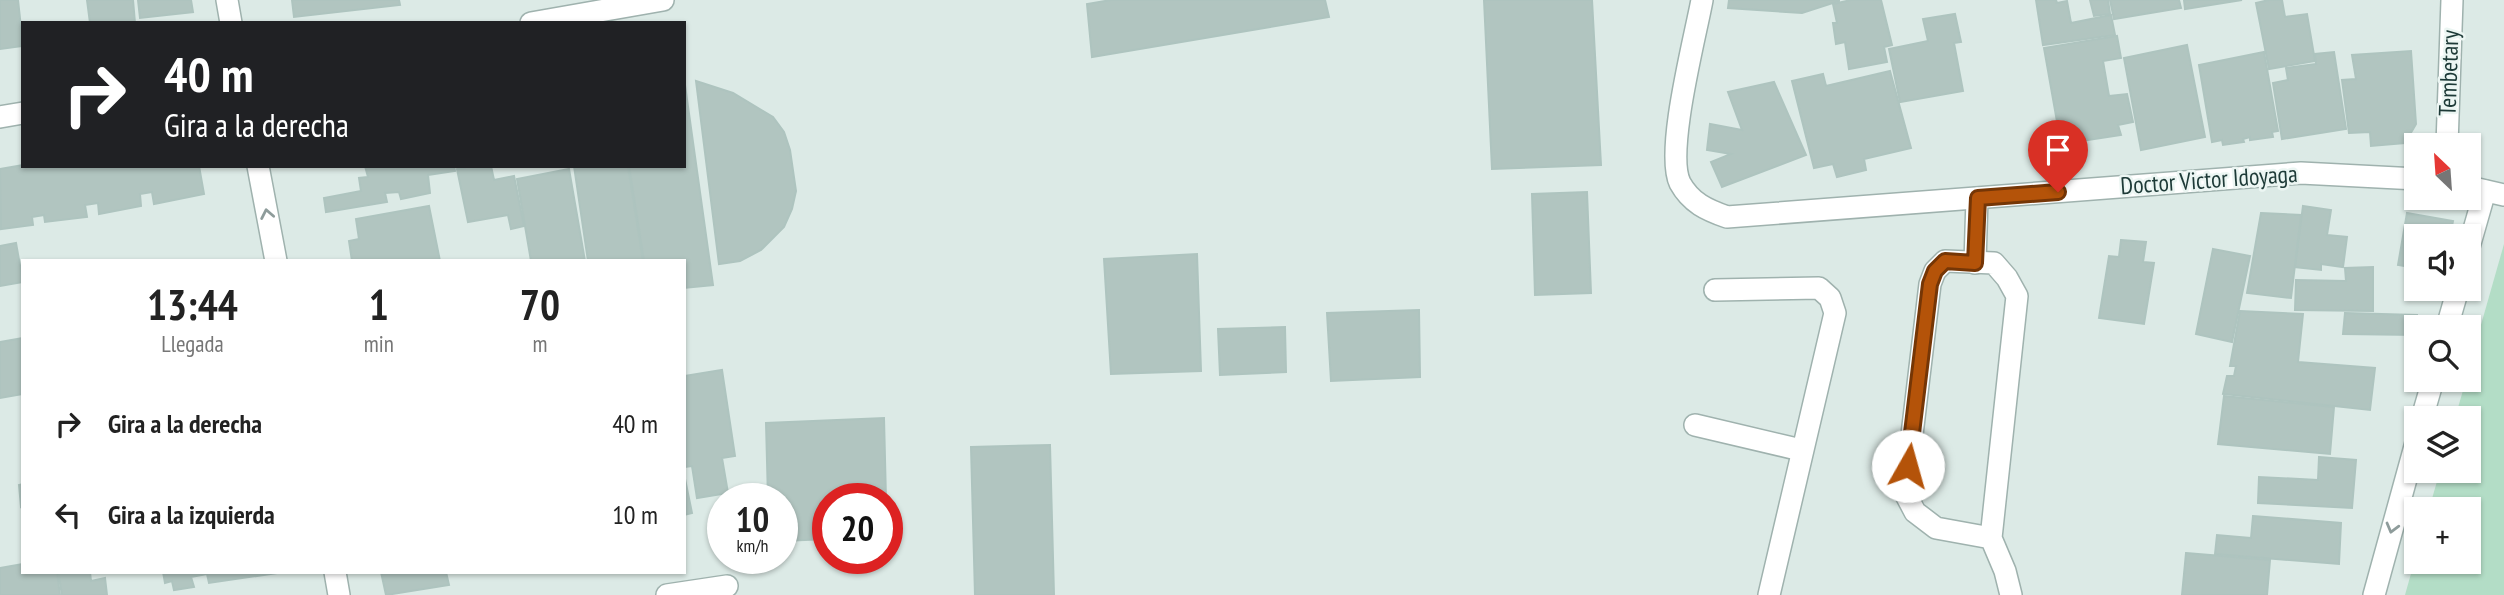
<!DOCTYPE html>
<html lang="es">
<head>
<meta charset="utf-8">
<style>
	body { margin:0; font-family:"PT Sans Narrow",sans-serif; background:#f2f2f2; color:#222; height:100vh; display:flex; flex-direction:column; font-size:26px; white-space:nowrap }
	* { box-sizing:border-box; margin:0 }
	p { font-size:23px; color:#767676 }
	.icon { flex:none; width:38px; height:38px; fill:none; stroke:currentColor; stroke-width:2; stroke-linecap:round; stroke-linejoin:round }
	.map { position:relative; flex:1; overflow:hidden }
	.side { position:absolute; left:21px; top:259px; width:665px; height:315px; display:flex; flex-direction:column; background:#fff; border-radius:0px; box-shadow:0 2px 5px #0004 }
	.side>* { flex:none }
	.top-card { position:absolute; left:21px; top:21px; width:665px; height:147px; border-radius:0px; box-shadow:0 2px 5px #0004; background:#202124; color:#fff; overflow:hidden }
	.needle { width:46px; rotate:335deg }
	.controls { position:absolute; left:2404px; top:133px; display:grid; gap:14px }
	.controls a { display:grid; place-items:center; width:77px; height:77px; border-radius:0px; background:#fff; box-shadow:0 2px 5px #0004; font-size:35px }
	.speed { position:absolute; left:707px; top:483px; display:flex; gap:14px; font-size:35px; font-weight:700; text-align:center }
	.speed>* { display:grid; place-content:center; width:91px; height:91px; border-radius:50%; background:#fff; box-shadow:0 2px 5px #0004; line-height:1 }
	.speed small { font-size:18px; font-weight:400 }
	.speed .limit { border:10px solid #d22; background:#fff; color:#111 }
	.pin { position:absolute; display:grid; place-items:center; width:60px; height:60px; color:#fff; margin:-72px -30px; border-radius:50% 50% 50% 0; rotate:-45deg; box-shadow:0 0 7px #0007 }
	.pin .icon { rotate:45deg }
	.me { position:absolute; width:77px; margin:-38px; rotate:7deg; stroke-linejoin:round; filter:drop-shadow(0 0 5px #0008) }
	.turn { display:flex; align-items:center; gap:24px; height:147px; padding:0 28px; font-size:32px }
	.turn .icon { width:91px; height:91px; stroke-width:2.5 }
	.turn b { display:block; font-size:49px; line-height:60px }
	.eta { display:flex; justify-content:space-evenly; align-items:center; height:119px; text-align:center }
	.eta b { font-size:42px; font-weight:700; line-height:49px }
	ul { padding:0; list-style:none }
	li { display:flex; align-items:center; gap:21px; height:91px; padding:0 28px }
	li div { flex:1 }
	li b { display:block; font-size:26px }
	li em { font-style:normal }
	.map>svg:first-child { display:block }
</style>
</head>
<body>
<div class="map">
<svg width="2504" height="595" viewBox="0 0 2504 595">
	<rect width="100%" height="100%" fill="#dceae6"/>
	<path fill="#b3ddc6" d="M2504 244V595H2405L2417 552V562H2469V509H2429L2440 471H2469V418H2455L2466 380H2469V367Z"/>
	<g fill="#b1c5c0" stroke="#aec4bf" stroke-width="2">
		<path d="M0 0H18L23 46 0 49Z"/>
		<path d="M87 0H133L135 23H90Z"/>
		<path d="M138 0H191L193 12 140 18Z"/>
		<path d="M292 0H399L400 5 294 17Z"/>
		<path d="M1111 0H1325L1329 17 1092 57 1087 4Z"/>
		<path d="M1484 0H1592L1601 165 1492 169Z"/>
		<path d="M1729 0H1839V1L1802 13 1728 8Z"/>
		<path d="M1851 0H1881L1892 45 1884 47 1887 62 1849 69 1845 42 1836 44 1833 23H1837L1833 4Z"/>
		<path d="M2036 0H2056L2057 3 2067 1 2071 23 2111 15 2115 35 2043 45Z"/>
		<path d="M2090 0H2108L2110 14 2094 16Z"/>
		<path d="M2110 0H2179L2181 8 2114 19Z"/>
		<path d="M2184 0H2242L2185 9Z"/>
		<path d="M2269 0H2282L2285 17 2307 14 2315 61 2269 69 2256 3Z"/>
		<path d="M1955 14 1961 42 1954 43 1963 91 1900 102 1889 49 1928 41 1923 19Z"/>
		<path d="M2117 36 2121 58 2103 61 2109 96 2127 94 2133 122 2118 125 2121 135 2061 144 2044 48Z"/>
		<path d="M2187 45 2205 137 2141 150 2124 58Z"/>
		<path d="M2411 51 2416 124 2405 143 2371 146 2370 132 2349 133 2342 80 2356 79 2352 55Z"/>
		<path d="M2264 52 2278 131 2272 132 2273 137 2250 140V137L2243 139 2244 142 2223 145 2222 140 2212 142 2199 65Z"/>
		<path d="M2334 52 2346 129 2282 139 2273 83 2288 80 2286 68 2316 64 2315 54Z"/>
		<path d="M1890 71 1911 148 1864 159 1866 170 1837 177 1833 164 1814 168 1792 81 1823 74 1826 86Z"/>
		<path d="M684 78 713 285 684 288V261H644L629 166H684Z"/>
		<path d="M696 81 733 93 773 117 784 132 790 150 796 191 792 209 784 227 761 250 740 261 719 264Z"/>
		<path d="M1774 82 1806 155 1722 187 1711 162 1731 154 1707 150 1710 124 1742 130 1728 92Z"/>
		<path d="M23 165 199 166 204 194 154 204 152 192 140 194 141 206 99 214 98 203 85 205 87 217 45 222 44 215 32 217 33 225 1 229 0 169Z"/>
		<path d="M365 166H454L455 171 428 175 430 193 401 199 399 192 385 193 387 202 326 212 324 198 361 191 359 178 368 177Z"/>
		<path d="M465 166H491L494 180 514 176 524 226 511 229 508 215 468 222 457 169 465 168Z"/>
		<path d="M574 166H628L643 261H588Z"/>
		<path d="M569 169 585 261H531L517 179Z"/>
		<path d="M1587 192 1591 293 1535 295 1532 194Z"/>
		<path d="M429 206 440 261H352L349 241 359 239 356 219Z"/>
		<path d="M2303 206 2331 210 2327 235 2347 237 2343 267 2321 264V270L2295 267Z"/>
		<path d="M2261 213 2301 215 2291 298 2247 293Z"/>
		<path d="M2407 213 2453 221 2450 236H2417V268L2398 265Z"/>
		<path d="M2121 240 2146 242 2143 262 2154 263 2144 324 2099 318 2109 256 2119 257Z"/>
		<path d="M16 243 23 282 0 286V246Z"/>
		<path d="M2213 249 2250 256 2232 342 2196 334Z"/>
		<path d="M1197 254 1201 371 1111 374 1104 259Z"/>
		<path d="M2373 267V311L2295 310 2296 280 2346 281 2345 268Z"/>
		<path d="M1419 310 1420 377 1331 381 1327 313Z"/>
		<path d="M2240 311 2303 314 2298 362 2375 368 2370 410 2223 394 2227 376H2234L2236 366H2230Z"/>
		<path d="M2345 313 2417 315V335L2343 334Z"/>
		<path d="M1285 327 1286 372 1220 375 1218 329Z"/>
		<path d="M23 338V394L0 398V342Z"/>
		<path d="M722 370 735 456 722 458 728 493 697 498 692 466 684 467V376Z"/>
		<path d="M2224 396 2334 407 2330 454 2218 444Z"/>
		<path d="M884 418 886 499H828V539L782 541V499H768L766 423Z"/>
		<path d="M1050 445 1054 595H975L971 447Z"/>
		<path d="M2319 457 2356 460 2352 508 2258 503 2259 477 2318 480Z"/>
		<path d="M684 474 692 513 684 515Z"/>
		<path d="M23 484V506L21 507 19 485Z"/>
		<path d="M2253 516 2341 523 2339 564 2215 554 2217 535 2251 538Z"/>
		<path d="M2186 553 2270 560 2267 595H2182Z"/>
		<path d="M23 564V572H57L60 595H0V568Z"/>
		<path d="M58 572H90L91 581 105 578 107 595H62Z"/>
		<path d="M163 572H284L209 583 207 574 191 577 194 587 174 590 172 581 165 583Z"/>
		<path d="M381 572H446L449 585 386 595Z"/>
	</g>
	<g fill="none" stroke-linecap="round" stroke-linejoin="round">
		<defs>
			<g id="minor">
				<path d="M227 0 231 23"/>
				<path d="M1702 0C1695 38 1665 152 1680 183 1691 203 1707 210 1727 217L2301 173 2417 179"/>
				<path d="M531 23 663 0"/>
				<path d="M0 117 23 113"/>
				<path d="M2447 145 2452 0"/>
				<path d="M258 166 276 261"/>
				<path d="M2469 187 2504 195"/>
				<path d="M2469 247 2485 191"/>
				<path d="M1975 263 1977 198"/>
				<path d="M1715 290 1819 288 1830 298 1835 313 1769 595"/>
				<path d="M2447 327 2458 289"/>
				<path d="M2422 418 2433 380"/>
				<path d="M1695 425 1801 450"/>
				<path d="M1991 538 1936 528 1915 512 1905 493 1930 284 1935 271 1945 261 1994 263 2007 278 2017 296 1991 538 2005 571 2011 595"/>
				<path d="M335 572 339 595"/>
				<path d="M667 595 727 586"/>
				<path d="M2374 595 2417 439"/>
			</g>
		</defs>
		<use href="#minor" stroke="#9fb2ae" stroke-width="24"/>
		<use href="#minor" stroke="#fff" stroke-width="21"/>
	</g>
	<defs><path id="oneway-chevron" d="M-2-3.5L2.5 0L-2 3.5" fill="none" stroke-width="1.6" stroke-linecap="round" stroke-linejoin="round" transform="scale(1.75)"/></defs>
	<g stroke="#8e9c9b">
		<use href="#oneway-chevron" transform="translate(267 214) rotate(-101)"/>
		<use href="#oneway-chevron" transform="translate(2392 528) rotate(105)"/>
	</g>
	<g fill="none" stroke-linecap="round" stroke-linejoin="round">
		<defs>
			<path id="route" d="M1908 466 1930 284 1935 271 1945 261 1975 263 1978 198 2058 192"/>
		</defs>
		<use href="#route" stroke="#753606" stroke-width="18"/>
		<use href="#route" stroke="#b45309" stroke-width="12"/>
	</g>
	<g text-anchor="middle" stroke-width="5" stroke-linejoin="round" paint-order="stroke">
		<g font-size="24" fill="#1d3a37" stroke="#ecf6f3">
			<text transform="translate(2449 73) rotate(-88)" y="8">Tembetary</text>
			<text transform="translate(2209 180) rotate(-4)" y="8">Doctor Victor Idoyaga</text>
		</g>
	</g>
</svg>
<div class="controls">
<a><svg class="needle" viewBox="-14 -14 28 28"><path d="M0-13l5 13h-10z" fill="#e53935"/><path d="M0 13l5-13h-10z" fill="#767676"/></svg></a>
<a><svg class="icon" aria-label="sound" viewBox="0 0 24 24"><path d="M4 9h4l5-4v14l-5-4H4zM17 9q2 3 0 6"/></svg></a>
<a><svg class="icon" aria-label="search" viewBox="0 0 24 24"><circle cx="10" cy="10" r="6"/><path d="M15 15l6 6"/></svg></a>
<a><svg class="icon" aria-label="layers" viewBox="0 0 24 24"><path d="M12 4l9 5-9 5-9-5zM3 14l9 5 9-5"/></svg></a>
<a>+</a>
</div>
<div class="speed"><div>10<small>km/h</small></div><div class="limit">20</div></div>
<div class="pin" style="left:2058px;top:192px;background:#d93025"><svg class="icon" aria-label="arrive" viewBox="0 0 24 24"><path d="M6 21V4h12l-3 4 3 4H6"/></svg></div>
<svg class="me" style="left:1908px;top:466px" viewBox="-20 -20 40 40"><circle r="19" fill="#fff"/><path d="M0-13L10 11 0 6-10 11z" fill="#b45309"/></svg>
<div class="top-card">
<div class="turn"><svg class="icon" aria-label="right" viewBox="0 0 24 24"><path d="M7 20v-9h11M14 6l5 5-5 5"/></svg><div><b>40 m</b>Gira a la derecha</div></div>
</div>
<section class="side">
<div class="eta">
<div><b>13:44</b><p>Llegada</p></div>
<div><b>1</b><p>min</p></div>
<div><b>70</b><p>m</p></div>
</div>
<ul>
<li><svg class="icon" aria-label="right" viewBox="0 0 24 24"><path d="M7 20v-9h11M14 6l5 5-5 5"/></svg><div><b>Gira a la derecha</b></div><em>40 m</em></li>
<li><svg class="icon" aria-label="left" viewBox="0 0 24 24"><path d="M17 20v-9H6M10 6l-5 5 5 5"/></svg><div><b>Gira a la izquierda</b></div><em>10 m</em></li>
</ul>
</section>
</div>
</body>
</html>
